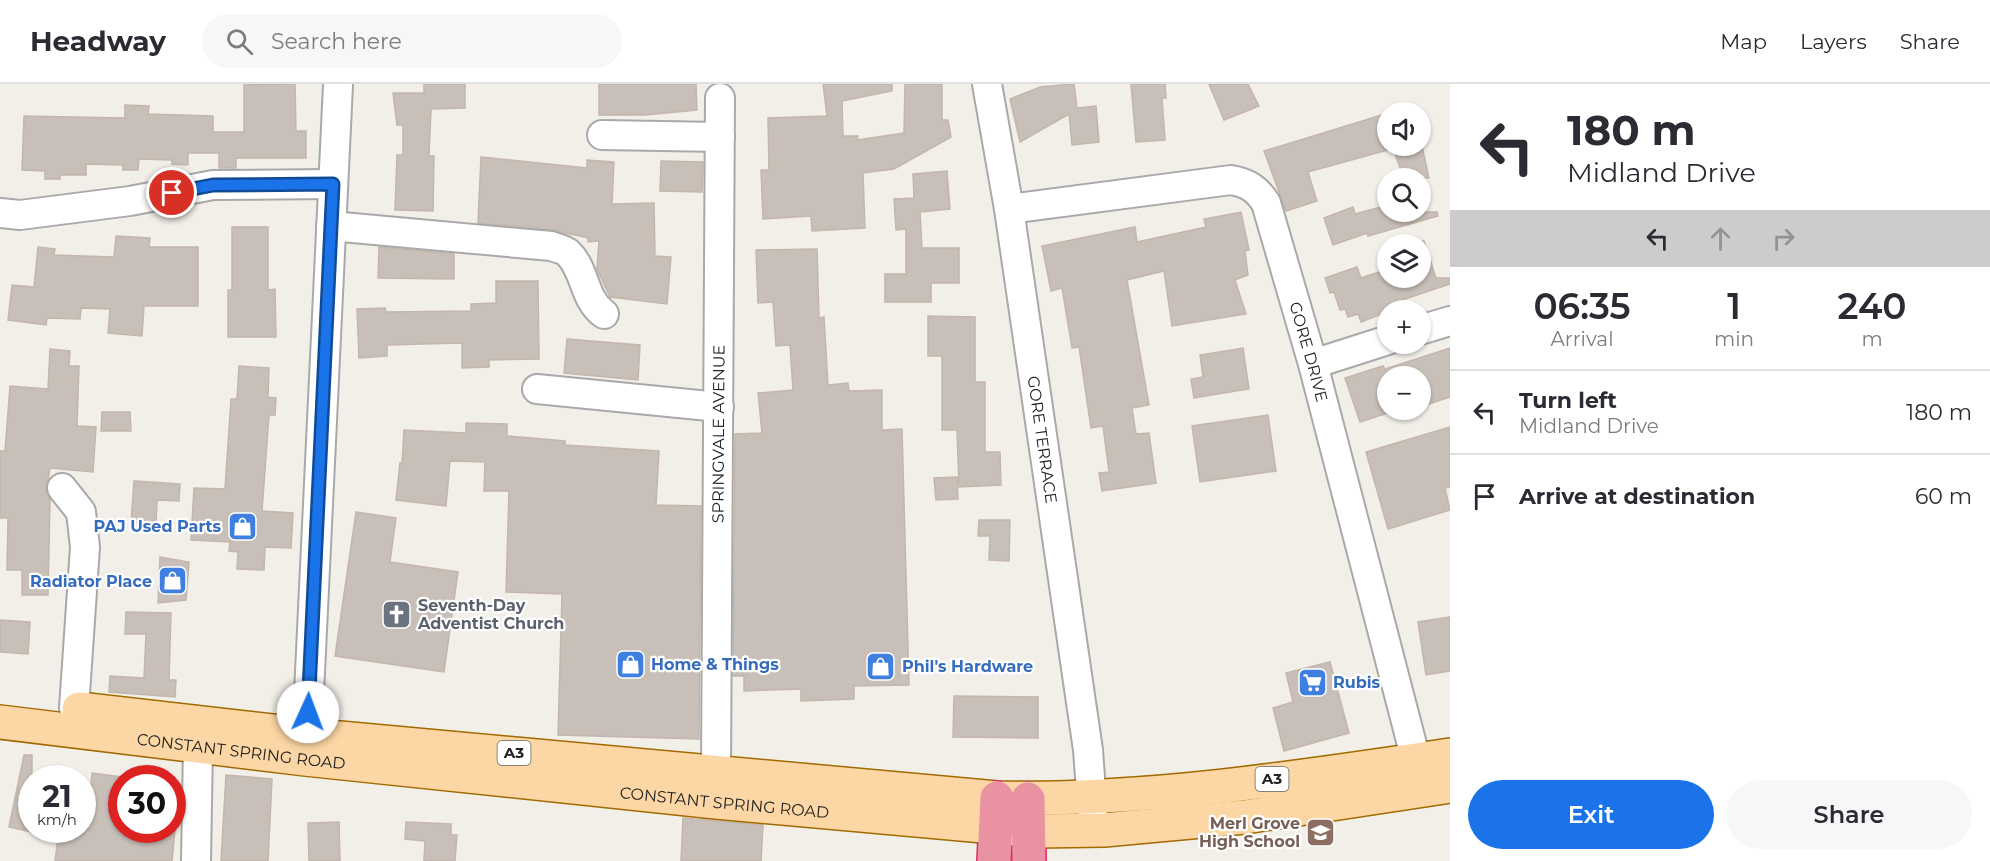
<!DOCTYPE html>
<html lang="en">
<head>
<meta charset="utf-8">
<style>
	body { margin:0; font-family:Montserrat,sans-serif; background:#f7f7f7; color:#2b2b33; height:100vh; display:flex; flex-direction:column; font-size:22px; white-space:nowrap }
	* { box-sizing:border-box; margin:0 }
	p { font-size:20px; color:#7c7c81 }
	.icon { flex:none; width:33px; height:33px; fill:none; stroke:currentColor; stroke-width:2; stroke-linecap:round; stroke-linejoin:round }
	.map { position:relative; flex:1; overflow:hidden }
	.details { display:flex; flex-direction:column; background:#fff; width:540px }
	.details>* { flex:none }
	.top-card { background:#fff; color:#2b2b33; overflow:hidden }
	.fabs { position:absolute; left:1377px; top:18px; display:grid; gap:12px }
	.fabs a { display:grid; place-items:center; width:54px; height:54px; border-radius:50%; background:#fff; box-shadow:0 2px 4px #0004; font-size:30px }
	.speed { position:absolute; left:18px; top:681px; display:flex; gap:12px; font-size:30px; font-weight:700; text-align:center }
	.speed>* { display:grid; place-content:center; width:78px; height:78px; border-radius:50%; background:#fff; box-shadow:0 2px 4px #0004; line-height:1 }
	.speed small { font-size:15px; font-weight:400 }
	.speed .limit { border:9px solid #d22; background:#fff; color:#111 }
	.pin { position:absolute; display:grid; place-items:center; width:51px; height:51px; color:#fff; margin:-26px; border:3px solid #fff; border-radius:50%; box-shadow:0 2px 6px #0007 }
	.me { position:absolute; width:66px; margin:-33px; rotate:2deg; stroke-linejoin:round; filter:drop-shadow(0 0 4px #0008) }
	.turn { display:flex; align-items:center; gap:21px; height:126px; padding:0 18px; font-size:27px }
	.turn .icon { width:78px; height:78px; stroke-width:2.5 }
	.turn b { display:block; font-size:42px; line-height:51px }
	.lanes { display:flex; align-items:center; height:57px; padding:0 18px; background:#0003; justify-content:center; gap:30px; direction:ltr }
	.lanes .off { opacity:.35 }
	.eta { display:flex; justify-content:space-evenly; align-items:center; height:102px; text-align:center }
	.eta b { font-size:36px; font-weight:600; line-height:42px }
	.button { display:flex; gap:12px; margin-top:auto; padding:12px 18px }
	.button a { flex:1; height:69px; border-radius:36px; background:#1a73e8; color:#fff; font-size:24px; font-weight:600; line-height:69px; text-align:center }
	.button a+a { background:#f7f7f7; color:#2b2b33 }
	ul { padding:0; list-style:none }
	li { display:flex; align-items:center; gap:18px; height:84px; padding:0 18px; border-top:2px solid #e1e1e2 }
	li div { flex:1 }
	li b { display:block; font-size:22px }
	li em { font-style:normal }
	header { display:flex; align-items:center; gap:36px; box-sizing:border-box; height:84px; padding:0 30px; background:#fff; border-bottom:2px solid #e1e1e2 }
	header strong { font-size:28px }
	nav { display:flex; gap:33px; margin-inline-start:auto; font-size:21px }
	.search { width:420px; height:54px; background:#f7f7f7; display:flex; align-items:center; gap:15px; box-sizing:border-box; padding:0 21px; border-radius:33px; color:#7c7c81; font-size:22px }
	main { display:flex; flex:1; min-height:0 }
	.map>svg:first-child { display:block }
</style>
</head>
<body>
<header>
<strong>Headway</strong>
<div class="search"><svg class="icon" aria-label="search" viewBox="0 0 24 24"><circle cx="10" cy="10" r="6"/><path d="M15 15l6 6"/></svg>Search here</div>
<nav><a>Map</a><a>Layers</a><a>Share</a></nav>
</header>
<main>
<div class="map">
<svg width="1450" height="777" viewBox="0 0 1450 777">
	<rect width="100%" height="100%" fill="#f2efe9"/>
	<g fill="#c7bfb8" stroke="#c4b6ab" stroke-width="1.5">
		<path d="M295 0 296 47H306V74H236V84H219V69H188V81L172 80V76L139 75 138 86H123V81L86 80V91H60V95H45V87L22 86 24 32 125 34V21L149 22 148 30 213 32V48H244V1Z"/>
		<path d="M424 0H465V24L431 25 429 72H434L433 127 395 126 397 71H403V41H397L393 9H424Z"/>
		<path d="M599 0H696L697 26 645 31H599Z"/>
		<path d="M823 0H892V7L842 17 843 52H858L857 56 904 49 905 0H942V36H948L951 53 894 85 863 89 865 144 812 147 811 132 763 135 761 86H769L768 34 827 32Z"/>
		<path d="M1074 0 1077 24 1096 22 1099 58 1072 61 1069 30 1020 58 1010 15 1040 3Z"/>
		<path d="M1131 0H1165L1166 14H1162L1165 56 1136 58Z"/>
		<path d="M1209 0H1248L1259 22 1224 36Z"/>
		<path d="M1388 29V66L1308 88 1317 117 1286 127 1264 67Z"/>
		<path d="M1392 62H1422L1429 94H1404Z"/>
		<path d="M481 73 587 84V76L614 78 612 120 654 119 655 172 671 173 667 220 610 213 597 185 599 157 588 158V154L553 146 478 139Z"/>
		<path d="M661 77 703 78 702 108 660 107Z"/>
		<path d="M947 87 950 125 920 128 922 164H959V199H931V218H885V190H906V145L896 146 894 115 914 114 913 90Z"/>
		<path d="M1388 121V128H1437L1438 132 1368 152 1367 149 1333 161 1324 134 1353 123 1355 130Z"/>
		<path d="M1241 128 1249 166 1245 167 1248 191 1235 196 1246 230 1172 242 1164 187 1127 196 1149 321 1132 324 1136 350 1149 349 1156 399 1102 407 1099 389 1109 388 1103 342 1091 344 1079 263 1072 264 1062 204 1051 207 1042 162 1135 143 1137 158 1206 143 1204 135Z"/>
		<path d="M232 143H268V206L275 205 276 253H228V206H232Z"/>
		<path d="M116 152 150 154 149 163H198V222H144L142 252 108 249 110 225 81 224 80 235 47 234 46 241 8 236 12 201 34 203 38 163 55 165 54 171 114 173Z"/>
		<path d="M1420 157H1424L1436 194H1450V200L1390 220 1392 226 1361 238 1358 230 1348 233 1345 225 1340 226 1334 208 1330 209 1325 194 1357 183 1361 194 1388 185V194H1420Z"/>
		<path d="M379 163 454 170V195L378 194Z"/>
		<path d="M817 165 819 234 824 233 828 301 848 299 849 307 882 306V346L902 345 909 601 854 602V615L801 617V605L744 607V592H733L735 350 762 349 758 309 793 306 790 261 776 262 773 218 758 219 756 166Z"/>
		<path d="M496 197H538L539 275 489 276V283L462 284V259L387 261V272L359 274 357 225 385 224 386 228 471 227V220L496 219Z"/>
		<path d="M928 232 975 233V298H985V368H1000L1001 401 959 403 957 346H942V272H928Z"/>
		<path d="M567 255 640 261 638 296 564 289Z"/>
		<path d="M1243 264 1249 305 1194 314 1191 295 1203 293 1200 271Z"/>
		<path d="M1450 264V313L1420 323V292H1388V329L1360 338 1345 294 1383 282 1385 285Z"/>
		<path d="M50 265 70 267 69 282H79L77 342 96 343 93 388 50 384 46 406 50 415 48 511H22V486H7L8 434H0V367H5L10 302 48 305Z"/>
		<path d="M239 282 269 284 268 313 276 314 275 331H269L262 427 293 429 291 464 265 463 264 486 237 485 238 468 229 467 230 458 191 456 194 404 225 405 231 315H237Z"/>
		<path d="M102 328H130L131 347H101Z"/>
		<path d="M1268 331 1276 387 1200 398 1192 342Z"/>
		<path d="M466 339 507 340V352L565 357V361L659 367 656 421 701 422 699 655 558 651 562 510 506 508 509 407H484L485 378 450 377 446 422 396 416 400 379 402 380 404 346 466 349Z"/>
		<path d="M1450 343V403L1445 404 1450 426 1388 445 1366 368Z"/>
		<path d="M957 393 958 415 936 416 934 394Z"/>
		<path d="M134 397 180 400 179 417 157 416 156 440 131 439Z"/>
		<path d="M356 428 396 434 390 478 458 488 444 588 335 572Z"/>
		<path d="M979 436H1010L1009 477 989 476 990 452H978Z"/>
		<path d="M160 473 189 478 186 516 158 519Z"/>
		<path d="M126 528 171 529 169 596H176L175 613 109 608 110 592 144 594 146 550H125Z"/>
		<path d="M1450 533V587L1426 591 1418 538Z"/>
		<path d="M0 536 30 538 28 570 0 568Z"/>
		<path d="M1330 578 1349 649 1284 667 1273 624 1293 618 1286 589Z"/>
		<path d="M954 612 1038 613V654L953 653Z"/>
		<path d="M24 671H32V748L9 743Z"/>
		<path d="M92 689 122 693 116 746H175L172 777H55L59 746H82V700L91 701Z"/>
		<path d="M226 691 272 695 268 777H221Z"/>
		<path d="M683 734 763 741 761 777H681Z"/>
		<path d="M339 738 340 777H309L308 739Z"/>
		<path d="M406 738 451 740V751H457L455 777H424L425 757 405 755Z"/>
	</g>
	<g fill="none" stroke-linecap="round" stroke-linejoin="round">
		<defs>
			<g id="minor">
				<path id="s1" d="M987 0 1009 125 1088 666 1093 734"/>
				<path d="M602 51 720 53"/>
				<path id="s2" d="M1009 125 1231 96C1248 99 1257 105 1266 119L1313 280 1416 676"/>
				<path d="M0 129 20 131 130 117 213 101 333 100"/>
				<path d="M331 142 551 162C556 164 564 165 568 169 586 186 583 215 604 230"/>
				<path d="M1420 246 1450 237"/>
				<path d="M1313 280 1388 256"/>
				<path d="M537 305 719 323"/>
				<path d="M62 404 81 428 85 463 74 624"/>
				<path d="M307 651 338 1"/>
				<path id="s3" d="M716 688 720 14"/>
				<path d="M196 777 198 662"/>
			</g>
			<g id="major">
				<path d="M79 625 307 651 997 714C1148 717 1300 693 1450 671"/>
				<path id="s4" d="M0 638 305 675 716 718 1037 747 1104 746 1245 733 1450 702"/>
			</g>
			<g id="highway">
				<path d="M1028 715 1029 777"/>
				<path d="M994 777 997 714"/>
			</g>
		</defs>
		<use href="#minor" stroke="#a9a9a9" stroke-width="32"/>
		<use href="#major" stroke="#a06b00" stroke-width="36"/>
		<use href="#highway" stroke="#dc2a67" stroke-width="36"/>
		<use href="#minor" stroke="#fff" stroke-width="28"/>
		<use href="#major" stroke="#fcd6a4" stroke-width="33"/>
		<use href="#highway" stroke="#e892a2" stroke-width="33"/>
	</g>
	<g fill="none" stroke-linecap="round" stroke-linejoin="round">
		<defs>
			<path id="route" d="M172 109 213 101 333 100 308 628"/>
		</defs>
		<use href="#route" stroke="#114b97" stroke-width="15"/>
		<use href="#route" stroke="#1a73e8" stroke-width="10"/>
	</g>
	<defs>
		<symbol id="shop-square" viewBox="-11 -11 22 22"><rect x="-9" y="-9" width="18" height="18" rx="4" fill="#3f7fe0" stroke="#fff"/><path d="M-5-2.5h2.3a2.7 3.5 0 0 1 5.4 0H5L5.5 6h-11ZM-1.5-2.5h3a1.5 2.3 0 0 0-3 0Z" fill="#fff"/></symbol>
		<symbol id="church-square" viewBox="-11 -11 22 22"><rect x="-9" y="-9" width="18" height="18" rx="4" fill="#6b7280" stroke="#fff"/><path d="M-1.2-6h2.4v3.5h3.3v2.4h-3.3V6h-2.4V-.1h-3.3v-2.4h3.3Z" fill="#fff"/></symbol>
		<symbol id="supermarket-square" viewBox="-11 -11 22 22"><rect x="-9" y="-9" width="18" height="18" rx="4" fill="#3f7fe0" stroke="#fff"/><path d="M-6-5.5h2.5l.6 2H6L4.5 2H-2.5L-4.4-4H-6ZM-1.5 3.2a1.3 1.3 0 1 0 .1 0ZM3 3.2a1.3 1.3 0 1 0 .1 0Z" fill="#fff"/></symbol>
		<symbol id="school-square" viewBox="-11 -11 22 22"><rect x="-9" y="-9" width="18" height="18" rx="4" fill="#8d6e63" stroke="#fff"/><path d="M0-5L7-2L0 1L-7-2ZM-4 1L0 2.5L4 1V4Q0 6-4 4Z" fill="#fff"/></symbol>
	</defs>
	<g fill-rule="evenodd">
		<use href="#shop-square" x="226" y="426" width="33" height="33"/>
		<use href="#shop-square" x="156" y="480" width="33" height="33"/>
		<use href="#church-square" x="380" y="514" width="33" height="33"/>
		<use href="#shop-square" x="614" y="564" width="33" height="33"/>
		<use href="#shop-square" x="864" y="566" width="33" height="33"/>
		<use href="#supermarket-square" x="1296" y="582" width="33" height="33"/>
		<use href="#school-square" x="1304" y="732" width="33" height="33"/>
	</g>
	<g text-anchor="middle" stroke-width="4.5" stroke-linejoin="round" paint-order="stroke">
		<g fill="#fff" stroke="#646464" stroke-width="1.5">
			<rect x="497.5" y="657" width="33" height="24" rx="4.5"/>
			<rect x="1255.5" y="683" width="33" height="24" rx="4.5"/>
		</g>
		<g font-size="15" font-weight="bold" fill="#222">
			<text x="514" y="674">A3</text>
			<text x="1272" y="700">A3</text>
		</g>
		<g font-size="16" fill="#222" stroke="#fff">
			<text dy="6" stroke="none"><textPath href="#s2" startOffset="422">GORE DRIVE</textPath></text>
			<text dy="6" stroke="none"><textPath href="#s3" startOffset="338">SPRINGVALE AVENUE</textPath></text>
			<text dy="6" stroke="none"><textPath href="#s1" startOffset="360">GORE TERRACE</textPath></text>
			<text dy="6" stroke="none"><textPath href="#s4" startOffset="243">CONSTANT SPRING ROAD</textPath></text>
			<text dy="6" stroke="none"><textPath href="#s4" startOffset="729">CONSTANT SPRING ROAD</textPath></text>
		</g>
		<g font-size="16" font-weight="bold" fill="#366cbe" stroke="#fff" text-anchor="start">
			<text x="221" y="448" text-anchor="end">PAJ Used Parts</text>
			<text x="152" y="503" text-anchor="end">Radiator Place</text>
			<text x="651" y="586">Home &amp; Things</text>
			<text x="902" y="588">Phil's Hardware</text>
			<text x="1333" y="604">Rubis</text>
		</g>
		<g font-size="16" font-weight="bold" fill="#5b616d" stroke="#fff" text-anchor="start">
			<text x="418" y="527">Seventh-Day<tspan x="418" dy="18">Adventist Church</tspan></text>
		</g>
		<g font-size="16" font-weight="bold" fill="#785e54" stroke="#fff" text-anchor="end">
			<text x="1300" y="745">Merl Grove<tspan x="1300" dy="18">High School</tspan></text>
		</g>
	</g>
</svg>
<div class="fabs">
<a><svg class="icon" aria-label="sound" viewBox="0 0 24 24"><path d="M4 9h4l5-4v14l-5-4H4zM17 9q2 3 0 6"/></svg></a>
<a><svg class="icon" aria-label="search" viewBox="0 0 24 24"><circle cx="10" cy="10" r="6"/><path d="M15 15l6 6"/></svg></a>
<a><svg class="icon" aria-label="layers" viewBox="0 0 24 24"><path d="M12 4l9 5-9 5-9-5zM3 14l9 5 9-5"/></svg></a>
<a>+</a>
<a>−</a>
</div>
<div class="speed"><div>21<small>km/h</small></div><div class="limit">30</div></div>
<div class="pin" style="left:172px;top:109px;background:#d93025"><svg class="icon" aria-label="arrive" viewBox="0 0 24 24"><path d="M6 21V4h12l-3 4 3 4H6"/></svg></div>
<svg class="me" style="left:308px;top:628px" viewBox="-20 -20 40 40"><circle r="19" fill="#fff"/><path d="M0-13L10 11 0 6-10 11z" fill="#1a73e8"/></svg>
</div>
<section class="details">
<div class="top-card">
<div class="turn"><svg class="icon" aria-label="left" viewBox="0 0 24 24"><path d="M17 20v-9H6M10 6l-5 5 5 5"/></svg><div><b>180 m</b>Midland Drive</div></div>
<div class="lanes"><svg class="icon" aria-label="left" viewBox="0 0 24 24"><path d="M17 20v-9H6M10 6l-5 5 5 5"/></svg><svg class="icon off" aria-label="ahead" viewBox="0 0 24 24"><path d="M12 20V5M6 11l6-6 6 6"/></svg><svg class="icon off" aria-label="right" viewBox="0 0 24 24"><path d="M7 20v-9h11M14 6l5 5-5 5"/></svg></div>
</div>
<div class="eta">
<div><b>06:35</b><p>Arrival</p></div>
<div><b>1</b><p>min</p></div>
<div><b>240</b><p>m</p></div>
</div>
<ul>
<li><svg class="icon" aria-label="left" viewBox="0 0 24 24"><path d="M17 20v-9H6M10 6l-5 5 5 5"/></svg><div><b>Turn left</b><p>Midland Drive</p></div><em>180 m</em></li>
<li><svg class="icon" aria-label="arrive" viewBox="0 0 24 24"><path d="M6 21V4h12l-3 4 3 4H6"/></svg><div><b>Arrive at destination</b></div><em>60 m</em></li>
</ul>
<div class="button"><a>Exit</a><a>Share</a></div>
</section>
</main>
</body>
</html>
